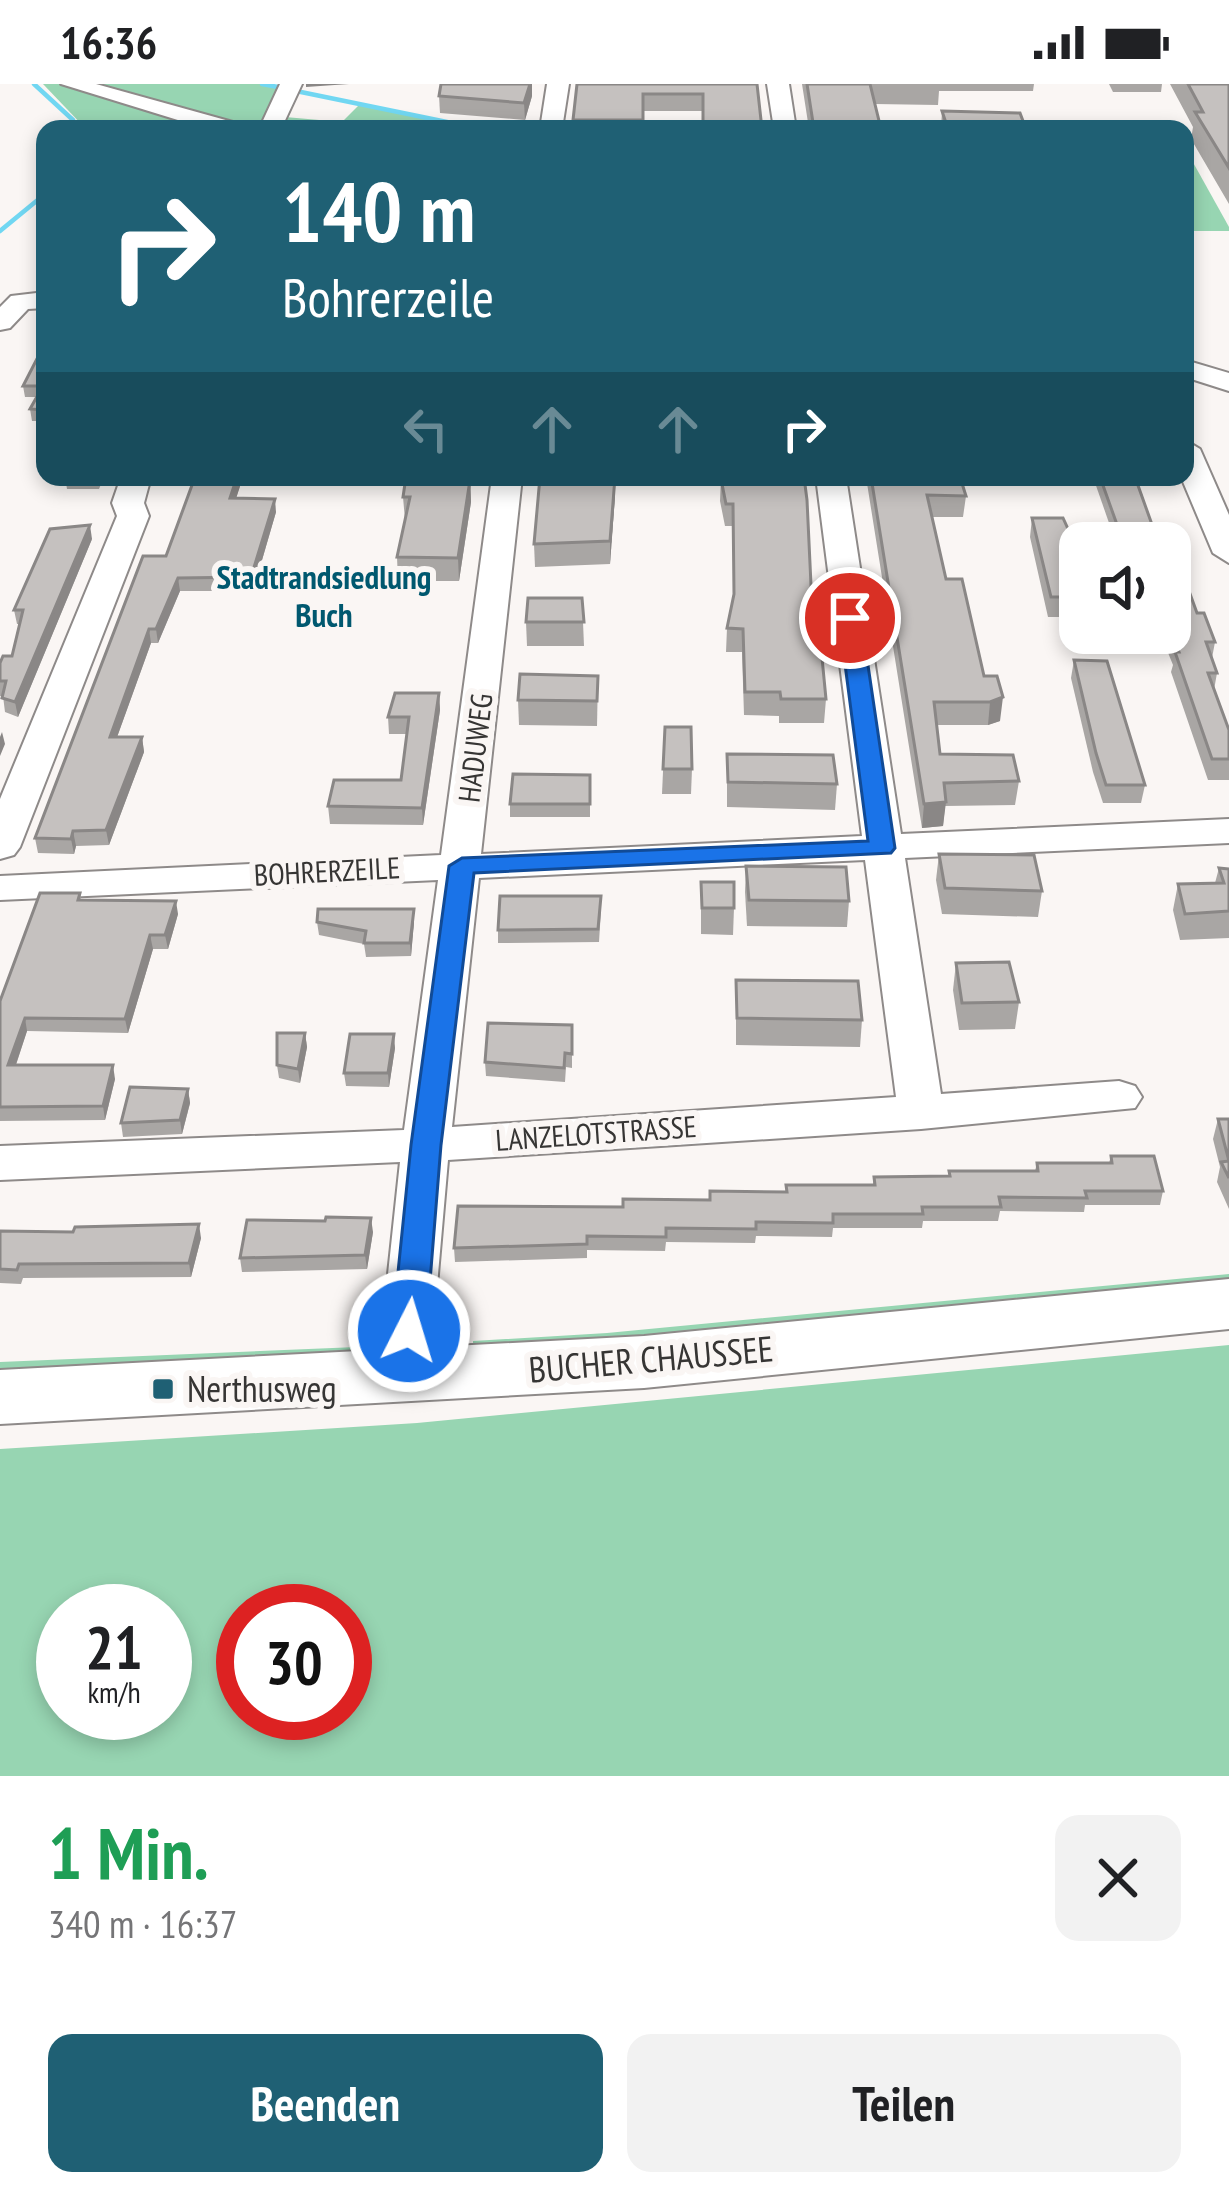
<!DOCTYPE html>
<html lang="de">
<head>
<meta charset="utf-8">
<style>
	body { margin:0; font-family:"PT Sans Narrow",sans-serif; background:#f2f2f2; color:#202124; height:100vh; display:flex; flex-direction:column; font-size:45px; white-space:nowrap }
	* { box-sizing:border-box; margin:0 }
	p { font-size:39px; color:#757577 }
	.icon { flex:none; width:66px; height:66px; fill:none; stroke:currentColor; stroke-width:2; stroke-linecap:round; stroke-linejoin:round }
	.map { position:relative; height:1692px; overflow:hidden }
	.details { display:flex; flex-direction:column; background:#fff; flex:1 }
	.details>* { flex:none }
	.hud { position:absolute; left:36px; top:36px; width:1158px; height:366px; border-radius:24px; box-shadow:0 6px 18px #0003; background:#1f6074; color:#fff; overflow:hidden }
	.tools { position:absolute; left:1059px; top:438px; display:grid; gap:24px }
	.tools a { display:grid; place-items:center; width:132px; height:132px; border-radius:24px; background:#fff; box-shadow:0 6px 18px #0003; font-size:60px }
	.speed { position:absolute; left:36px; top:1500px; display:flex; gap:24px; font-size:60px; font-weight:700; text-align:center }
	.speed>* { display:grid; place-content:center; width:156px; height:156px; border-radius:50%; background:#fff; box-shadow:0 6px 18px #0003; line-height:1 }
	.speed small { font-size:30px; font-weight:400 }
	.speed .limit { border:18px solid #d22; background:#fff; color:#111 }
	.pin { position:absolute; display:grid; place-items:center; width:102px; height:102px; color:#fff; margin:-51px; border:6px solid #fff; border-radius:50%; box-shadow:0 3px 12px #0007 }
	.me { position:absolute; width:132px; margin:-66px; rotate:5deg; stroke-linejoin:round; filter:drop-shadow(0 0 9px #0008) }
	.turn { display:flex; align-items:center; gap:42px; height:252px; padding:0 48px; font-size:54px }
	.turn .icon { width:156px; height:156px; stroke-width:2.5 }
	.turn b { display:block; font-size:84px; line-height:102px }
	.lanes { display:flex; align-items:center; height:114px; padding:0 48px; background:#0003; justify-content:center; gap:60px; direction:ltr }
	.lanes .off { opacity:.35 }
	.round { display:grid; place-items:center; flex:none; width:126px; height:126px; border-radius:24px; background:#f2f2f2 }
	.overview { display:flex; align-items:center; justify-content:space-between; height:204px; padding:0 48px }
	h1 { font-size:72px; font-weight:700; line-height:90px; color:#1e9e55 }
	.cta { display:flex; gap:24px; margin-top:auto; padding:24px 48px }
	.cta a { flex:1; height:138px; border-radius:24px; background:#1f6074; color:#fff; font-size:48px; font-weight:700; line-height:138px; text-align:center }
	.cta a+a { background:#f2f2f2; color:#202124 }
	.status { display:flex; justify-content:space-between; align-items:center; height:84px; padding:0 60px; background:#fff; direction:ltr }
	.status svg { height:33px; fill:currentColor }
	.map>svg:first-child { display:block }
</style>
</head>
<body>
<div class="status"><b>16:36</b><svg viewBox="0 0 49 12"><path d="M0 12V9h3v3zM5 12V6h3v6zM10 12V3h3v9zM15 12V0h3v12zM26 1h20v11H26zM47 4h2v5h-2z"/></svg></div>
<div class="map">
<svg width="1229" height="1692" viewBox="0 0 1229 1692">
	<rect width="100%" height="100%" fill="#faf6f4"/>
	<g fill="#97d5b2" fill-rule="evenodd">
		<path d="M43 0H62L172 35 167 45H86Z"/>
		<path d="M86 0H271L284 3 270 37 239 43Z"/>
		<path d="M361 19 483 45H280L285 33 342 38Z"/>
		<path d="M1185 64 1229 143V147H1185Z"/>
		<path d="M1229 1190V1209L473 1277V1257L607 1249Z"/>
		<path d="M1229 1261V1692H0V1365L417 1339ZM63 1527H165V1629H63ZM243 1527H345V1629H243Z"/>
		<path d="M381 1262 372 1274 0 1298V1278Z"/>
	</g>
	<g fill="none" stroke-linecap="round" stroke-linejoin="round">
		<g stroke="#71d7f2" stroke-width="4.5">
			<path d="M34 0 73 36 76 45"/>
			<path d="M262 0 278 3"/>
			<path d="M296 7 481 45"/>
			<path d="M0 147 45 110"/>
		</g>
		<defs>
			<g id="minor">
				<path d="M61 0H96L240 40 243 45H207Z"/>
				<path d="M280 0H302L281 45H259Z"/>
				<path d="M547 0H569L562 45H540Z"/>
				<path d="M767 0H789L796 45H774Z"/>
				<path d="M45 208V224L28 225 10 244 0 246V223L11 212Z"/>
				<path d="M1185 276 1229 289V307L1185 293Z"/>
				<path d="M1185 356 1200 365 1229 431V479L1213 469 1181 393H1185Z"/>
				<path d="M121 393H151L144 419 149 432 20 763 14 771 0 775V715L117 432 112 419Z"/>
				<path d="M492 393H522L481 770 862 752 816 393H846L901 750 1229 735V759L905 774 941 1010 1119 997 1135 1002 1142 1013 1135 1024 921 1045 448 1076 429 1293 422 1307 403 1313 384 1307 377 1293 400 1078 0 1096V1062L404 1046 438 796 0 816V792L441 771ZM865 776 896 1013 452 1043 479 794Z"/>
			</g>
			<path id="major" d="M1229 1195V1245L644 1304 0 1340V1286L644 1252Z"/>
		</defs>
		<use href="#minor" stroke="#8e8a89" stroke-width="4"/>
		<use href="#major" stroke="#8e8a89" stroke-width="4"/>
		<use href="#minor" fill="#fff" fill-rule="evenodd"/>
		<use href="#major" fill="#fff" fill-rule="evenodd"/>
	</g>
	<g fill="#a9a6a4">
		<path d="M441 0H532V12L525 36 440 29 439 12Z"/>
		<path d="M577 0H757L702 27H643V45H573Z"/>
		<path d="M802 0H1034L1033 7H939L938 21 875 20 881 45H809Z"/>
		<path d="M1109 0H1162L1161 8H1113Z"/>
		<path d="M1170 0H1229V120L1191 55 1193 43Z"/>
		<path d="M942 27 1026 45H941Z"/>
		<path d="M45 265V337H32L30 325 37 313H25L23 302Z"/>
		<path d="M65 393H104L99 405H67Z"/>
		<path d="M195 393H243L236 414 276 428 253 507H180L158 559H151L117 653H142L144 668 109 761 76 762 74 770 38 769 35 754 166 472Z"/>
		<path d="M406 393H470L471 418 459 497H398L397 473 405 436 403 413Z"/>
		<path d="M736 393H804L812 522 826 615 824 639H779V632L744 631 742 568H726L727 544 733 515V442H725L720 417 721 395H736Z"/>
		<path d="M866 393H960L966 412 963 433H932L946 495 1000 637 988 641H937L940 670 1019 697 1015 721 945 722 943 742 922 744Z"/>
		<path d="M1093 393H1135L1155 449 1154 459H1116Z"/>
		<path d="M615 412 610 480 535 483 534 460Z"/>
		<path d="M1032 434 1079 469 1078 479 1080 487V533H1048L1030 453Z"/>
		<path d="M92 455 18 633 5 628 3 612H0V579L12 572 20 540H17L14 526Z"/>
		<path d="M1170 463 1197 529 1215 558 1212 574 1217 589 1214 606 1229 645V696H1208L1171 588 1173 581 1160 549H1170Z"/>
		<path d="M582 514 584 562H527L526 538Z"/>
		<path d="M1074 576 1145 701 1141 719H1103L1093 688 1071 594Z"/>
		<path d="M598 592 597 642 519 641 518 616Z"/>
		<path d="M439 609 440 626 423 741 330 740 328 722 401 696 407 650H389L388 633Z"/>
		<path d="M665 643 692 685 691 710H662Z"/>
		<path d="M727 670 837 700 835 726 727 723Z"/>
		<path d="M590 691V733H510V720Z"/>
		<path d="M939 770 1042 807 1038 833 942 830 936 796Z"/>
		<path d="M746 782 849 817 847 843 747 842 745 808Z"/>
		<path d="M1219 784 1229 785V854L1180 856 1173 826 1178 800 1215 799Z"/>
		<path d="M701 798 734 824 733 851 701 850Z"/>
		<path d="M80 809 81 816 178 830 168 865H153L128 949 27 947 16 981 115 995 105 1036 0 1037V917Z"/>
		<path d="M414 825V838L411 872 366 873 364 860 319 851 317 838Z"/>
		<path d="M601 826 599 858 498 859V846Z"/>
		<path d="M956 879 1019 918 1015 945 959 946 953 906Z"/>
		<path d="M736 896 862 936 860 963 736 961Z"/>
		<path d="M572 941V984L566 983 565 998 486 992 485 978Z"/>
		<path d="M305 949 307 963 300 999 279 994 277 981Z"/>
		<path d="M395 964 389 1003 346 1002 344 989Z"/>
		<path d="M188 1005 190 1019 182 1050 123 1053 121 1039Z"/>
		<path d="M1218 1035H1229V1125L1217 1098 1220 1083 1213 1055Z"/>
		<path d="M1111 1072 1163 1107 1160 1121H1085L1084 1128 1000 1127 998 1137H923L922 1144H833L832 1153 756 1152 755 1159 666 1158 665 1167 587 1166V1174L455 1178 454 1164 623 1123 873 1101 874 1093 949 1092V1087H1035L1037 1079H1109Z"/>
		<path d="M0 1147 201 1154 191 1193 23 1194 21 1200 0 1199Z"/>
		<path d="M373 1148 367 1185 242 1188 240 1174Z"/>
	</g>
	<g fill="#8a8786">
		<path d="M306 0H349L306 3Z"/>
		<path d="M528 0H532V12L525 36 524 19Z"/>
		<path d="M237 393H243L232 427 230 414Z"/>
		<path d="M466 393H470L471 418 459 497 458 474 466 418Z"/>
		<path d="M615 393V412L610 480V457Z"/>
		<path d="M275 415 276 428 253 507 251 493Z"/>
		<path d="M90 441 92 455 18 633 15 618Z"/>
		<path d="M178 494 180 507 158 559 156 545Z"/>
		<path d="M149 545 151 559 112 667 110 653Z"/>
		<path d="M439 609 440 626 423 741 422 724Z"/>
		<path d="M1003 613 1000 637 988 641 990 618Z"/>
		<path d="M2 648 5 660 0 672V653Z"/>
		<path d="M142 653 144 668 109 761 106 746Z"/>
		<path d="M946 718 943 742 922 744 924 720Z"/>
		<path d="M73 747 76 762 74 770 71 755Z"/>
		<path d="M176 817 178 830 168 865 165 851Z"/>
		<path d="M414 825V838L411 872 410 859Z"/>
		<path d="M150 851 153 865 128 949 125 935Z"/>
		<path d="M25 934 27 947 11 995 8 981Z"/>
		<path d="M305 949 307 963 300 999 298 985Z"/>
		<path d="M394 950 395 964 389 1003 388 989Z"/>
		<path d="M113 981 115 995 105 1036 103 1022Z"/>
		<path d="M188 1005 190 1019 182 1050 180 1036Z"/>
		<path d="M371 1134 373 1148 367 1185 365 1171Z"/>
		<path d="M199 1140 201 1154 191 1193 189 1179Z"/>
	</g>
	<g fill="#c5c1bf" stroke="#8a8786" stroke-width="3">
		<path d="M441 0H530L524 19 439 12Z"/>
		<path d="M577 0H757L762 45H703V10H643V36H573Z"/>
		<path d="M807 0H870L881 45H814Z"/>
		<path d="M1188 0H1229V84L1195 28H1203Z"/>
		<path d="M942 27 1020 29 1026 45H948Z"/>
		<path d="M42 265H45V326L30 325 43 302H23Z"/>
		<path d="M195 393H237L230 414 275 415 251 493 178 494 156 545H149L110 653H142L106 746 73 747 71 755 35 754 143 472H166Z"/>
		<path d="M406 393H466L465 396H470L458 474 397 473 410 413H403Z"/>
		<path d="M540 393H615L610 457 534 460Z"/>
		<path d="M740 393H804L807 416 812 522H817L826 615H781L780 608H745L743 545 727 544 734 510 733 420H726L721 395H741Z"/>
		<path d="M871 393H960L966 412 927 411 946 495H962L984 592H997L1003 613 990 618H934L940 670 1013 671 1019 697 944 699 946 718 924 720Z"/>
		<path d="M1100 393H1135L1155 449H1120Z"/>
		<path d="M1032 434H1063L1079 469 1076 471 1080 487V513H1051Z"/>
		<path d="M90 441 15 618 2 614 6 597H0V579L3 572H12L23 526H14L50 445Z"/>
		<path d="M1170 463H1173L1197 529H1204L1215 558H1206L1217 589H1208L1229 646V675H1212L1175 568H1179L1170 545Z"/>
		<path d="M528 514H582L584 538H526Z"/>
		<path d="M1074 576 1107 577 1145 701H1106L1096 669Z"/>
		<path d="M520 590 598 592 597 617 518 616Z"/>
		<path d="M395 609H439L422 724 328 722 334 696H401L409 633H388Z"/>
		<path d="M665 643H691L692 685H663Z"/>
		<path d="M727 670 833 671 837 700 728 698Z"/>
		<path d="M513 690 590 691V720H510Z"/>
		<path d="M939 770 1034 771 1042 807 945 804Z"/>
		<path d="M746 782 846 783 849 817 749 816Z"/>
		<path d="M1219 784 1229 785V827L1185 830 1178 800 1224 799Z"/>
		<path d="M701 798H734V824H702Z"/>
		<path d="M40 809H80L78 816 176 817 165 851H150L125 935 25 934 8 981H113L103 1022 0 1023V917Z"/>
		<path d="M500 812H601L598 845 498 846Z"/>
		<path d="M318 825H414L410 859H364L366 847 317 838Z"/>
		<path d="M1009 878 1019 918 962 919 956 879Z"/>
		<path d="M736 896 858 897 862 936 737 934Z"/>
		<path d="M488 939 572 941V970L565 969 564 984 485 978Z"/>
		<path d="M277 949H305L298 985 277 981Z"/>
		<path d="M350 950H394L388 989H344Z"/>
		<path d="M130 1003 188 1005 180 1036 121 1039Z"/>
		<path d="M1218 1035H1229V1094L1221 1078 1229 1077Z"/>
		<path d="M1111 1072H1154L1163 1107H1085L1087 1114 999 1113 1001 1123H922L923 1130H833V1139L756 1138V1145L666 1144V1153L587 1152V1160L454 1164 458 1122 623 1123V1115L710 1116V1107L787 1108 786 1101H875L874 1093 950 1092 949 1087H1038L1037 1079H1112Z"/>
		<path d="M326 1133 371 1134 365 1171 240 1174 247 1136 325 1137Z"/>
		<path d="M199 1140 189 1179 19 1180 17 1186 0 1185V1147L73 1148 75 1143Z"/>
	</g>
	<path fill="#1a73e8" stroke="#114b97" stroke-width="3" d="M850 528 861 534 895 764 891 769 474 789 441 1061 426 1247 421 1256 409 1260 397 1256 392 1247 411 1061 449 782 462 774 868 757 839 534Z"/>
	<rect fill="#1f6074" stroke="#faf6f4" stroke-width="4.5" x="151" y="1293" width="24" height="24" rx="6"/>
	<g text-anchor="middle" stroke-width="12" stroke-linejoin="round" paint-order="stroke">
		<g font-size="30" fill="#363534" stroke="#faf6f4">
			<text transform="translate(476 664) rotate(-83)" y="10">HADUWEG</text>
			<text transform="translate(327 788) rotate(-3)" y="10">BOHRERZEILE</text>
			<text transform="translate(596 1050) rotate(-4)" y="10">LANZELOTSTRASSE</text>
		</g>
		<g font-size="33" font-weight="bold" fill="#00586f" stroke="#faf6f4">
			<text x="324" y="505">Stadtrandsiedlung<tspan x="324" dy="38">Buch</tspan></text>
		</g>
		<g font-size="36" fill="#363534" stroke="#faf6f4">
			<text transform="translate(651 1275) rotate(-5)" y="13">BUCHER CHAUSSEE</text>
		</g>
		<g font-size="36" fill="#363534" stroke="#faf6f4" text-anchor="start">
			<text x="187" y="1318">Nerthusweg</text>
		</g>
	</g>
</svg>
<div class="tools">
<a><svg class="icon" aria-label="sound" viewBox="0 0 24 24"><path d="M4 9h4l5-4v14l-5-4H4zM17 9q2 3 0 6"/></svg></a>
</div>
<div class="speed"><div>21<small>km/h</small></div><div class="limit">30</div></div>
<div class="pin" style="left:850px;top:534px;background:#d93025"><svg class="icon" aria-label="arrive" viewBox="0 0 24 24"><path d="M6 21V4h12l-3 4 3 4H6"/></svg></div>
<svg class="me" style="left:409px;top:1247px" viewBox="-20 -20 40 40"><circle r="17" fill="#1a73e8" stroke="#fff" stroke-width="3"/><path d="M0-11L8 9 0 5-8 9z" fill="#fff"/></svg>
<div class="hud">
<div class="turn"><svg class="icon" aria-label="right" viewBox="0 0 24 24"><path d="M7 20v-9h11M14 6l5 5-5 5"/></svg><div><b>140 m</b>Bohrerzeile</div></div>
<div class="lanes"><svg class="icon off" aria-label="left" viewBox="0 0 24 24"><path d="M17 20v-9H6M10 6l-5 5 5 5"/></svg><svg class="icon off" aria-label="ahead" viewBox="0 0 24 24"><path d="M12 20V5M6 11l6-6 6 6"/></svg><svg class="icon off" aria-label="ahead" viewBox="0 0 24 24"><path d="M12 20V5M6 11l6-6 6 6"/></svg><svg class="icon" aria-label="right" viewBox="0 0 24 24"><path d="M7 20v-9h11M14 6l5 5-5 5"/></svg></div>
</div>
</div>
<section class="details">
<div class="overview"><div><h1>1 Min.</h1><p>340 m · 16:37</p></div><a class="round"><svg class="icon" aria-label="close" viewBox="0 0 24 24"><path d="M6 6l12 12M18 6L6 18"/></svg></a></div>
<div class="cta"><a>Beenden</a><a>Teilen</a></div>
</section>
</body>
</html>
